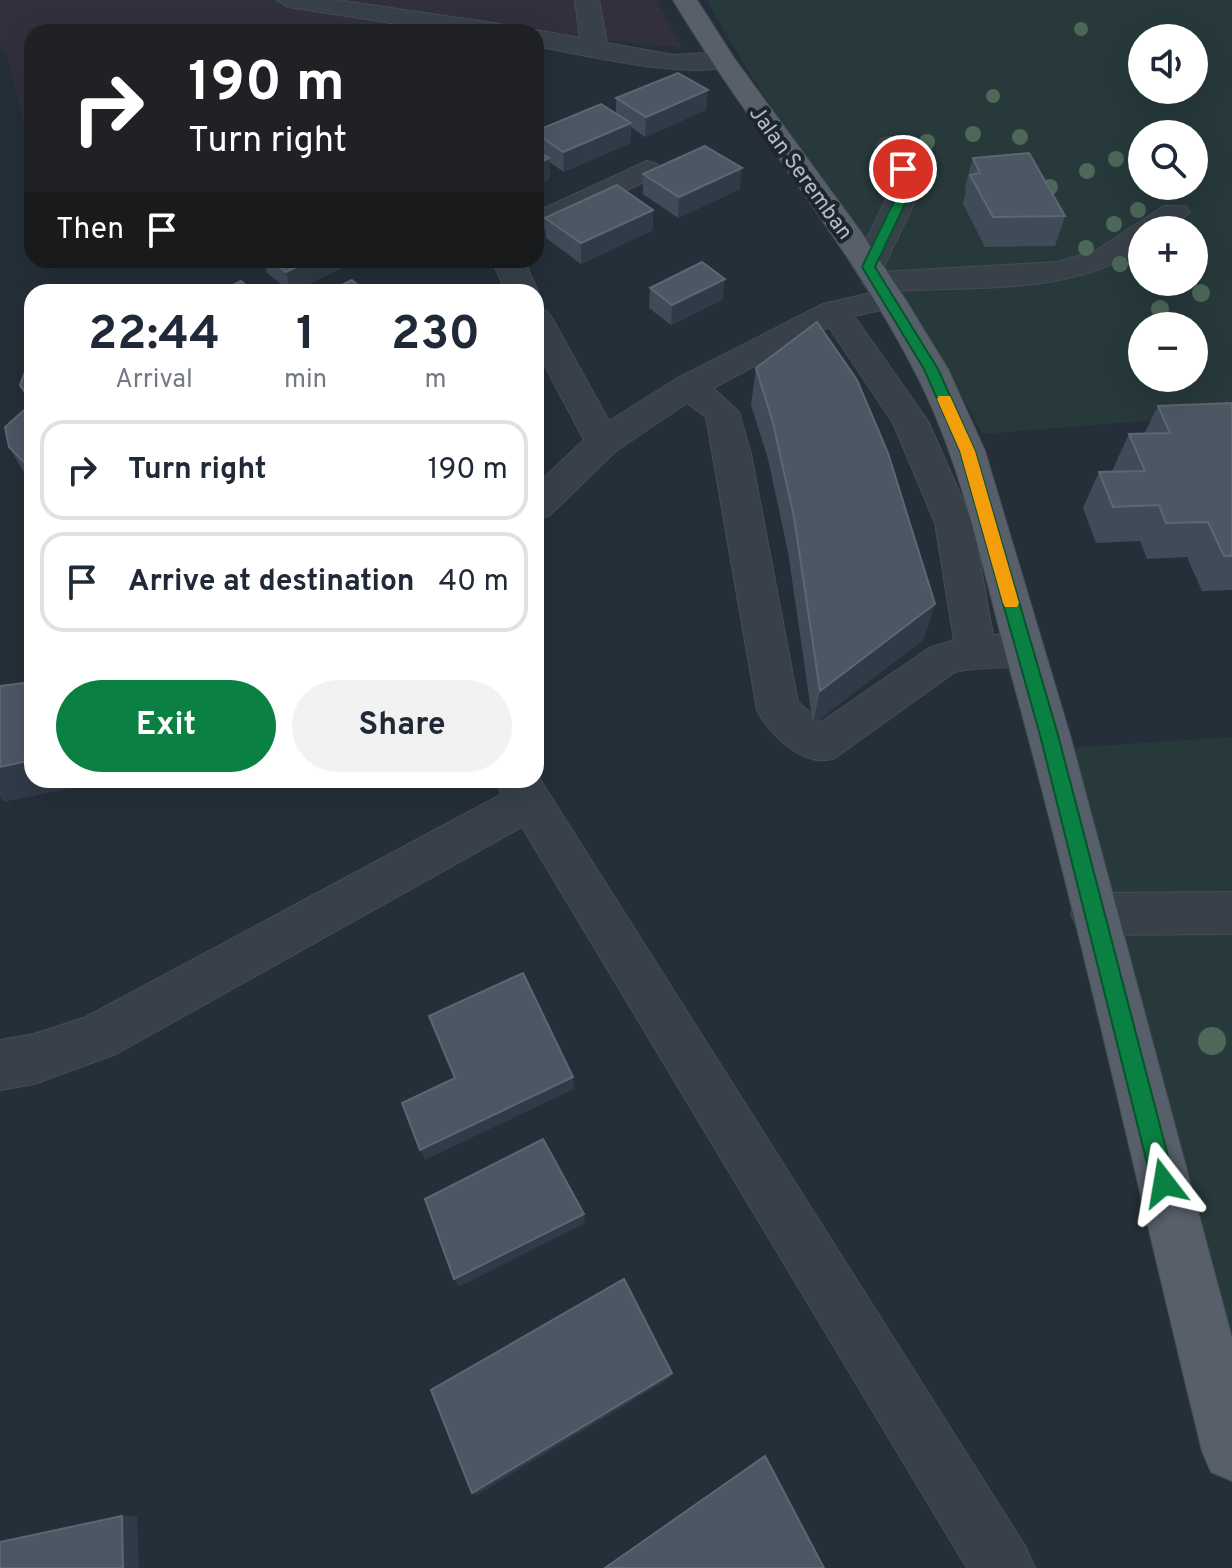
<!DOCTYPE html>
<html lang="en">
<head>
<meta charset="utf-8">
<style>
	body { margin:0; font-family:Overpass,sans-serif; background:#f2f2f3; color:#1f2937; height:100vh; display:flex; flex-direction:column; font-size:30px; white-space:nowrap }
	* { box-sizing:border-box; margin:0 }
	p { font-size:26px; color:#747a83 }
	.icon { flex:none; width:44px; height:44px; fill:none; stroke:currentColor; stroke-width:2; stroke-linecap:round; stroke-linejoin:round }
	.map { position:relative; flex:1; overflow:hidden }
	.drawer { position:absolute; left:24px; top:284px; width:520px; height:504px; display:flex; flex-direction:column; background:#fff; border-radius:24px; box-shadow:0 8px 32px #0002 }
	.drawer>* { flex:none }
	.banner { position:absolute; left:24px; top:24px; width:520px; height:244px; border-radius:24px; box-shadow:0 8px 32px #0002; background:#202124; color:#fff; overflow:hidden }
	.fabs { position:absolute; left:1128px; top:24px; display:grid; gap:16px }
	.fabs a { display:grid; place-items:center; width:80px; height:80px; border-radius:50%; background:#fff; box-shadow:0 8px 32px #0002; font-size:40px }
	.pin { position:absolute; display:grid; place-items:center; width:68px; height:68px; color:#fff; margin:-34px; border:4px solid #fff; border-radius:50%; box-shadow:0 2px 8px #0007 }
	.me { position:absolute; width:88px; margin:-44px; rotate:346deg; stroke-linejoin:round; filter:drop-shadow(0 0 6px #0008) }
	.turn { display:flex; align-items:center; gap:28px; height:168px; padding:0 32px; font-size:36px }
	.turn .icon { width:104px; height:104px; stroke-width:2.5 }
	.turn b { display:block; font-size:56px; line-height:68px }
	.then { display:flex; align-items:center; height:76px; padding:0 32px; background:#0003; gap:16px; font-size:30px }
	.eta { display:flex; justify-content:space-evenly; align-items:center; height:136px; text-align:center }
	.eta b { font-size:48px; font-weight:700; line-height:56px }
	.button { display:flex; gap:16px; margin-top:auto; padding:16px 32px }
	.button a { flex:1; height:92px; border-radius:48px; background:#0b8043; color:#fff; font-size:32px; font-weight:700; line-height:92px; text-align:center }
	.button a+a { background:#f2f2f3; color:#1f2937 }
	ul { padding:0; list-style:none }
	li { display:flex; align-items:center; gap:24px; height:100px; margin:0 16px 12px; padding:0 16px; border:4px solid #e0e1e3; border-radius:24px }
	li div { flex:1 }
	li b { display:block; font-size:30px }
	li em { font-style:normal }
	.map>svg:first-child { display:block }
</style>
</head>
<body>
<div class="map">
<svg width="1232" height="1568" viewBox="0 0 1232 1568">
	<rect width="100%" height="100%" fill="#252f39"/>
	<path fill="#31303c" d="M0 0H657L682 48 536 32H32V155L7 55 0 44Z"/>
	<g fill="#27393b" fill-rule="evenodd">
		<path d="M707 0H1232V414L983 434C902 282 789 151 707 0ZM1142 38H1194V90H1142ZM1142 134H1194V186H1142ZM1142 230H1194V282H1142ZM1142 326H1194V378H1142Z"/>
		<path d="M1232 737V1337L1067 748Z"/>
	</g>
	<g fill="none" stroke-linecap="round" stroke-linejoin="round">
		<defs>
			<g id="minor">
				<path d="M276 0H337L500 24 513 32H450L288 7Z"/>
				<path d="M575 0H599L607 43 674 55 722 52 735 60C717 87 569 52 536 46V32H529L536 30 580 38Z"/>
				<path d="M891 137 901 139 905 145 923 185 881 272 1057 262 1095 251 1164 206H1186L1190 212 1168 230H1142V248C1072 295 975 286 894 291L905 299 900 306 854 316 928 421 973 523 993 635H1025L1039 640 1045 651 1039 662C1012 671 983 665 955 672L835 758C805 769 771 736 757 710L706 417 687 403 616 451 549 516 536 520V485L584 440 536 349V308L547 311 552 318 609 421 676 379 823 304 879 291 867 289 862 282 867 276 858 274 853 267 893 185 877 145 881 139ZM829 327 893 423 935 523 954 640 929 648 821 722 798 702 751 454 739 412 713 388Z"/>
				<path d="M647 161 657 164 661 170 657 176 536 232V212Z"/>
				<path d="M492 260H524L538 292 536 295 506 292Z"/>
				<path d="M536 773 1025 1546 1035 1568H967L522 827 116 1054 34 1084 0 1090V1040L34 1034 86 1017 502 794 495 780H536Z"/>
				<path d="M1232 892V934L1095 935 1078 929 1071 914 1078 899 1095 893Z"/>
			</g>
			<path id="major" d="M673 0H697L734 58 861 232 905 299 948 369 985 451 1070 735 1232 1338V1481L1211 1472 1202 1451C1139 1195 1083 936 1013 681 984 577 964 464 913 368 845 237 748 125 673 0Z"/>
		</defs>
		<use href="#minor" stroke="#444c56" stroke-width="2"/>
		<use href="#major" stroke="#444c56" stroke-width="2"/>
		<use href="#minor" fill="#38404a" fill-rule="evenodd"/>
		<use href="#major" fill="#565f6a" fill-rule="evenodd"/>
	</g>
	<g fill="#4d6759">
		<circle cx="1081" cy="29" r="7"/>
		<circle cx="993" cy="96" r="7"/>
		<circle cx="973" cy="134" r="8"/>
		<circle cx="1020" cy="137" r="8"/>
		<circle cx="927" cy="142" r="8"/>
		<circle cx="1116" cy="159" r="8"/>
		<circle cx="1087" cy="171" r="8"/>
		<circle cx="1050" cy="187" r="8"/>
		<circle cx="1138" cy="210" r="8"/>
		<circle cx="1114" cy="224" r="8"/>
		<circle cx="1086" cy="248" r="8"/>
		<circle cx="1120" cy="264" r="8"/>
		<circle cx="1201" cy="293" r="9"/>
		<circle cx="1160" cy="309" r="9"/>
		<circle cx="1212" cy="1041" r="14"/>
	</g>
	<g fill="#404b58">
		<path d="M616 98 706 110 645 137 631 127 630 143 564 172 549 162 550 179 536 185V131L616 114Z"/>
		<path d="M973 158 1065 216 1055 246 985 247 963 204 966 190 965 187Z"/>
		<path d="M643 174 740 189 678 218 643 194Z"/>
		<path d="M653 210V230L581 264 546 238 545 218Z"/>
		<path d="M264 260H343L344 267 292 292 267 273Z"/>
		<path d="M650 288 723 299 671 325 649 308Z"/>
		<path d="M32 367V486L9 447 30 405 20 385Z"/>
		<path d="M756 368 924 639 813 724 788 552 768 459 751 405Z"/>
		<path d="M1232 403V590L1202 591 1187 557 1147 559 1140 541 1096 543 1083 508 1099 472 1112 471 1129 434H1144L1158 406Z"/>
	</g>
	<g fill="#303b47">
		<path d="M708 90 706 110 645 137 646 117Z"/>
		<path d="M631 123 630 143 564 172 563 152Z"/>
		<path d="M549 158 550 179 536 185V164Z"/>
		<path d="M742 168 740 189 678 218 679 197Z"/>
		<path d="M653 210V230L581 264V243Z"/>
		<path d="M311 260H343L344 267 291 292 286 272Z"/>
		<path d="M725 279 723 299 671 325 672 305Z"/>
		<path d="M539 402 541 422 536 424V403Z"/>
		<path d="M935 604 924 639 813 724 820 691Z"/>
		<path d="M32 760V780H111L4 802 0 797V767Z"/>
		<path d="M573 1077 574 1089 425 1160 420 1150Z"/>
		<path d="M584 1214 585 1223 459 1287 454 1279Z"/>
		<path d="M672 1373 670 1378 477 1495 472 1493Z"/>
		<path d="M122 1516H137L139 1568H123Z"/>
	</g>
	<g fill="#4c5764" stroke="#5c6773" stroke-width="2">
		<path d="M678 73 708 90 646 117 616 98Z"/>
		<path d="M601 104 631 123 563 152 536 133V131Z"/>
		<path d="M705 146 742 168 679 197 643 174Z"/>
		<path d="M536 150 549 158 536 164Z"/>
		<path d="M1029 153 1065 216 993 217 970 175 980 173 973 158Z"/>
		<path d="M617 185 653 210 581 243 545 218Z"/>
		<path d="M271 260H311L286 272Z"/>
		<path d="M702 262 725 279 672 305 650 288Z"/>
		<path d="M352 280 366 292H327Z"/>
		<path d="M241 281 254 292H219Z"/>
		<path d="M817 322 857 380 888 453 935 604 820 691 794 517 773 423 756 368Z"/>
		<path d="M32 367V402L20 385 25 372Z"/>
		<path d="M32 403V470L9 447 5 427Z"/>
		<path d="M1232 403V556H1224L1208 522 1166 523 1159 505 1113 507 1099 472 1145 471 1129 434 1170 433 1158 406Z"/>
		<path d="M32 682V760L0 767V686Z"/>
		<path d="M523 973 573 1077 420 1150 402 1103 455 1078 429 1016Z"/>
		<path d="M543 1139 584 1214 454 1279 425 1199Z"/>
		<path d="M624 1279 672 1373 472 1493 431 1390Z"/>
		<path d="M765 1456 824 1568H605Z"/>
		<path d="M122 1516 123 1568H0V1542Z"/>
	</g>
	<path fill="#0b8043" stroke="#07532c" stroke-width="2" d="M903 165 909 169 914 185 875 267 938 369 975 451 1058 735 1175 1183 1171 1190 1164 1194 1156 1190 1152 1183 1040 735 960 451 924 369 862 267 902 185 897 169Z"/>
	<path fill="#f59e0b" d="M939 396H950L975 451 1019 603 1017 607H1005L1003 603 960 451 937 399Z"/>
	<g text-anchor="middle" stroke-width="8" stroke-linejoin="round" paint-order="stroke">
		<g font-size="22" fill="#b4bbc6" stroke="#1e252f">
			<text transform="translate(802 172) rotate(54)" y="8">Jalan Seremban</text>
		</g>
	</g>
</svg>
<div class="fabs">
<a><svg class="icon" aria-label="sound" viewBox="0 0 24 24"><path d="M4 9h4l5-4v14l-5-4H4zM17 9q2 3 0 6"/></svg></a>
<a><svg class="icon" aria-label="search" viewBox="0 0 24 24"><circle cx="10" cy="10" r="6"/><path d="M15 15l6 6"/></svg></a>
<a>+</a>
<a>−</a>
</div>
<div class="pin" style="left:903px;top:169px;background:#d93025"><svg class="icon" aria-label="arrive" viewBox="0 0 24 24"><path d="M6 21V4h12l-3 4 3 4H6"/></svg></div>
<svg class="me" style="left:1164px;top:1183px" viewBox="-20 -20 40 40"><path d="M0-17L14 15 0 8-14 15z" fill="#0b8043" stroke="#fff" stroke-width="4"/></svg>
<div class="banner">
<div class="turn"><svg class="icon" aria-label="right" viewBox="0 0 24 24"><path d="M7 20v-9h11M14 6l5 5-5 5"/></svg><div><b>190 m</b>Turn right</div></div>
<div class="then">Then<svg class="icon" aria-label="arrive" viewBox="0 0 24 24"><path d="M6 21V4h12l-3 4 3 4H6"/></svg></div>
</div>
<section class="drawer">
<div class="eta">
<div><b>22:44</b><p>Arrival</p></div>
<div><b>1</b><p>min</p></div>
<div><b>230</b><p>m</p></div>
</div>
<ul>
<li><svg class="icon" aria-label="right" viewBox="0 0 24 24"><path d="M7 20v-9h11M14 6l5 5-5 5"/></svg><div><b>Turn right</b></div><em>190 m</em></li>
<li><svg class="icon" aria-label="arrive" viewBox="0 0 24 24"><path d="M6 21V4h12l-3 4 3 4H6"/></svg><div><b>Arrive at destination</b></div><em>40 m</em></li>
</ul>
<div class="button"><a>Exit</a><a>Share</a></div>
</section>
</div>
</body>
</html>
